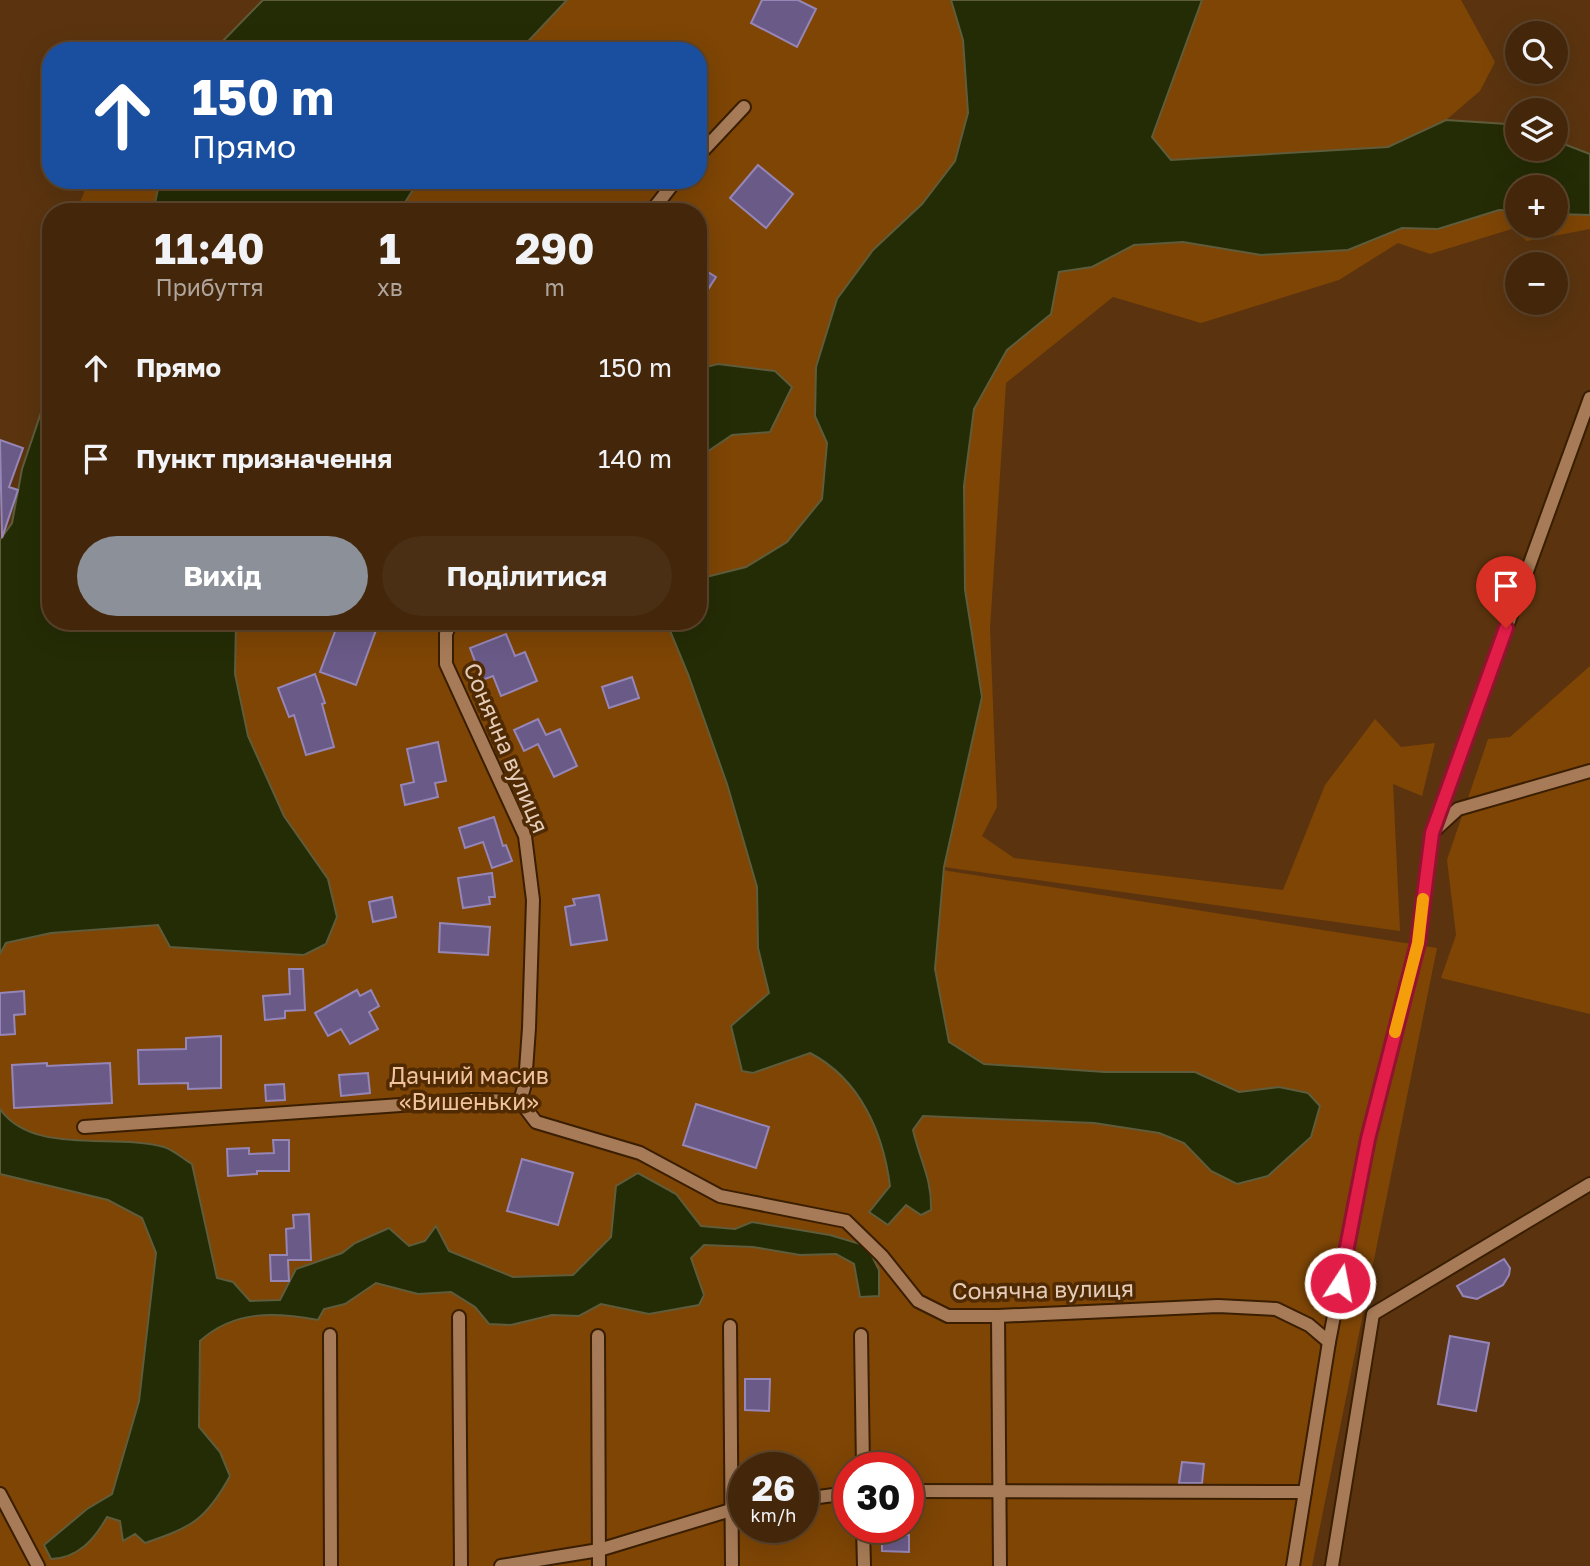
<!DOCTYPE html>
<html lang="uk">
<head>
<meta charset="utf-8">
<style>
	body { margin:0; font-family:"Golos Text",sans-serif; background:#4b2f14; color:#f1f3f6; height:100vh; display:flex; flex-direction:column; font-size:26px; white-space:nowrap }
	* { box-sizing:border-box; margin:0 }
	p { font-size:23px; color:#afa59d }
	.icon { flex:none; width:38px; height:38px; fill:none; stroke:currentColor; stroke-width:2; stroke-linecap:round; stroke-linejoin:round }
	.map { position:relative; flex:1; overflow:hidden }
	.drawer { position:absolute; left:42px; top:203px; width:665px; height:427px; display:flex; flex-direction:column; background:#44270b; border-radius:28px; box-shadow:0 7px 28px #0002,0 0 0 2px #5c442c }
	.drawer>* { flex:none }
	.banner { position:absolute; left:42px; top:42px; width:665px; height:147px; border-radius:28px; box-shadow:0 7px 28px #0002,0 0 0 2px #5c442c; background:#1a4fa0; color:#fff; overflow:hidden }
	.fabs { position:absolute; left:1505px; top:21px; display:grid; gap:14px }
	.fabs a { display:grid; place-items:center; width:63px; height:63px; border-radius:50%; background:#44270b; box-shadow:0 7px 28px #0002,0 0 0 2px #5c442c; font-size:35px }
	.speed { position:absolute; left:728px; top:1452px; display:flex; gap:14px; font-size:35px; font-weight:700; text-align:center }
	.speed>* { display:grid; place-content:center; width:91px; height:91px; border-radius:50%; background:#44270b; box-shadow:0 7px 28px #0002,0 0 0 2px #5c442c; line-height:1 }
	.speed small { font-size:18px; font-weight:400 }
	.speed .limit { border:10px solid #d22; background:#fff; color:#111 }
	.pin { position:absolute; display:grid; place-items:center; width:60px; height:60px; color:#fff; margin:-72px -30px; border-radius:50% 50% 50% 0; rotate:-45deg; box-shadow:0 0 7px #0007 }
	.pin .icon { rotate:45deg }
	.me { position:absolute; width:77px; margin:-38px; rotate:11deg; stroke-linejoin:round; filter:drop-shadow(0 0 5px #0008) }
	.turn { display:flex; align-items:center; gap:24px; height:147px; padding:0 35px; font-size:32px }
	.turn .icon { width:91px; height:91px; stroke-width:2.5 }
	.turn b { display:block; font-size:49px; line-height:60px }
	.eta { display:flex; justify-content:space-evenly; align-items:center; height:119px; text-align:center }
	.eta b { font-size:42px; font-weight:700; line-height:49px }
	.button { display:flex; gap:14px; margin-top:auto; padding:14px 35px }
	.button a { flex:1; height:80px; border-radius:42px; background:#8c9099; color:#fff; font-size:28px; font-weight:700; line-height:80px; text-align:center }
	.button a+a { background:#4b2f14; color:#f1f3f6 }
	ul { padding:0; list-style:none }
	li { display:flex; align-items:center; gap:21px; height:91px; padding:0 35px }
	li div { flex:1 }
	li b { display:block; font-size:26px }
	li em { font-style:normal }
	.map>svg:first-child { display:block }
</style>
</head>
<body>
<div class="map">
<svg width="1590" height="1566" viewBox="0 0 1590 1566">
	<rect width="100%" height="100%" fill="#5b340f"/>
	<g fill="#7e4505" fill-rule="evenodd">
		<path d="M532 0H995L917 866 1437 948 1312 1566H0V732L163 621H698V212H352L366 180H698V51H483ZM744 1468H803V1528H744ZM849 1468H908V1528H849Z"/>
		<path d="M1202 0H1461L1495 62 1480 91 1446 120 1388 147 1171 160 1152 138Z"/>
		<path d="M89 180H160L153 212H76Z"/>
		<path d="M1499 210 1517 211V226H1556V214L1590 215V229L1527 241 1512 229 1430 254 1398 243 1339 280 1201 323 1113 297 1006 383 990 628 997 807 982 836 1014 858 1283 890 1325 785 1375 719 1401 747 1435 743 1422 796 1393 784 1400 931 944 867 982 697 965 590 964 486 974 409 1007 350 1051 314 1059 272 1092 267 1134 245 1183 242 1261 255 1347 250 1402 228 1439 229Z"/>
		<path d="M1590 666V1014L1441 978 1456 935 1447 860 1488 739 1510 737Z"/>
	</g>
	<g fill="#242c05" stroke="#5e5c3b" stroke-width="2">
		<path d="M263 0H567L519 51H213Z"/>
		<path d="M951 0H1202L1152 137 1171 160 1388 147 1446 120 1507 124 1517 127V149H1556V141L1590 154V215L1556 214V187H1517V211L1499 210 1438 229 1402 228 1348 250 1261 255 1183 242 1134 245 1092 267 1059 272 1051 314 1007 350 974 409 964 486 965 590 982 697 944 867 935 969 949 1042 984 1064 1105 1072H1195L1239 1092 1279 1087 1308 1093 1320 1106 1311 1137 1268 1176 1237 1184 1211 1171 1184 1143 1159 1133 1094 1123 923 1116 913 1130C920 1161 932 1178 931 1210L921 1215 906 1205 888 1225 869 1212 890 1186C883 1132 860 1079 810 1053L753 1073 742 1071 731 1026 769 993 758 948 757 887 727 784 688 674 666 621H698V579L746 567 787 542 822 499 827 443 815 416 816 367 837 299 873 250 922 204 955 161 968 113 963 40Z"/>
		<path d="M160 180H419L399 212H153Z"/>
		<path d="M718 364 775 371 792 387 770 432 732 435 698 458V369Z"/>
		<path d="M51 383V621H236L235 674 248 736 284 816 328 879 337 917 326 944 304 955 170 947 158 925 51 933 6 943 0 954V540L12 523 22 469Z"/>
		<path d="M0 1109C33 1156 115 1133 164 1147 174 1150 183 1159 192 1164L217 1278 233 1282 250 1301 280 1300 296 1269 342 1253 355 1243 389 1228 409 1246 425 1241 436 1226 449 1251 513 1277 573 1275 611 1237 616 1186 638 1173 676 1194 701 1226 735 1229 752 1222 830 1235 867 1246 879 1270V1296L860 1297 854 1264 836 1254 800 1255 753 1247 704 1245 691 1258 704 1295 699 1305 649 1314 601 1304 579 1316 552 1315 511 1325 489 1324 475 1307 451 1292 418 1294 376 1283 345 1304 324 1309 318 1320C275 1312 234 1310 200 1341L199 1427 220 1452 230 1476C206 1520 192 1527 145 1543L135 1534 123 1541 120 1521 107 1517C94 1540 78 1558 51 1559L44 1545 87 1509 112 1494 139 1401 156 1253 142 1218 108 1200 0 1174Z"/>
	</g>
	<g fill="#6a5a88" stroke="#9686b7" stroke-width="2">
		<path d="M762 0H798L816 9 797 47 751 23Z"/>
		<path d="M758 165 793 194 766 228 730 198Z"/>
		<path d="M698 266 716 277 698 305Z"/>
		<path d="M0 440 23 448 9 487 18 490 2 538Z"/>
		<path d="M339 621H351L376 630 356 685 320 672Z"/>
		<path d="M506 634 515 656 525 652 537 681 501 696 493 676 482 680 470 648Z"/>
		<path d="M315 674 325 703 322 704 334 747 306 755 294 715 289 717 278 688Z"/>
		<path d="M632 677 639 698 609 708 602 687Z"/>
		<path d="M538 719 546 735 560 729 577 766 554 777 538 744 524 751 514 730Z"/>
		<path d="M438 742 446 781 435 783 438 797 405 805 401 785 414 782 407 749Z"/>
		<path d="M494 817 503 846 506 845 512 861 492 868 483 842 465 848 459 828Z"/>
		<path d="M492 873 495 897H489L490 904 463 908 458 878Z"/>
		<path d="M599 895 607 940 571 945 565 907 575 905 573 899Z"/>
		<path d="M392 897 396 917 373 922 369 902Z"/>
		<path d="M440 923 490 927 488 955 439 952Z"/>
		<path d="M289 969H303L305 1010 285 1011V1018L265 1020 263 996 290 994Z"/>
		<path d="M357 990 360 996 371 990 379 1006 369 1012 378 1029 350 1044 341 1029 328 1036 315 1013Z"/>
		<path d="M24 991 25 1014 14 1015 15 1034 0 1035V993Z"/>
		<path d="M221 1036V1088L188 1089V1083L139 1084 138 1050 186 1049V1038Z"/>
		<path d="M47 1063V1066L110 1063 112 1103 14 1108 12 1065Z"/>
		<path d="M368 1073 370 1093 341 1096 339 1075Z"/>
		<path d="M284 1084 285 1100 266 1101 265 1085Z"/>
		<path d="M696 1104 769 1127 756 1168 683 1145Z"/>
		<path d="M273 1140H289V1171H257V1174L228 1176 227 1149 249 1148V1154L274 1153Z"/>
		<path d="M522 1159 573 1173 558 1225 507 1211Z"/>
		<path d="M309 1214 311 1260H288L289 1281H271L270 1255H287L286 1229 294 1228 293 1215Z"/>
		<path d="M1504 1259 1510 1268 1509 1275 1503 1285 1477 1299 1463 1296 1457 1286Z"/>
		<path d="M1450 1336 1489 1343 1476 1411 1438 1404Z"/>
		<path d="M745 1379H770L769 1411 745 1410Z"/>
		<path d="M1182 1462 1204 1464 1202 1483H1179Z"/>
		<path d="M882 1535H909V1552L882 1551Z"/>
	</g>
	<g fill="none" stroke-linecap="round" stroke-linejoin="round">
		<defs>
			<g id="minor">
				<path d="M698 156 744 107"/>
				<path d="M651 212 676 180"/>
				<path d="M451 621 446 634V664L525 836 533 900 529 1028 525 1084 520 1101"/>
				<path d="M1435 830 1458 809 1590 771"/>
				<path d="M520 1101 536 1122 640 1153 720 1196 846 1221 882 1256 918 1301 948 1316H998L1218 1306 1276 1309 1309 1325 1329 1342"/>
				<path d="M84 1127 472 1100 520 1101"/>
				<path d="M998 1316 1000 1566"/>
				<path d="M459 1317 461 1566"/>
				<path d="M730 1326 732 1566"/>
				<path d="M330 1335 331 1566"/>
				<path d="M861 1335 863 1468"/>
				<path d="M598 1336 599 1566"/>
				<path d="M908 1491 1305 1492"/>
				<path d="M0 1494 38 1566"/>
				<path d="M803 1499 849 1493"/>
				<path d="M863 1528 864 1566"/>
				<path d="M501 1566 599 1550 744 1506"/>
				<path d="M1293 1566 1329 1342 1368 1139 1418 943 1432 833 1590 398"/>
				<path d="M1332 1566 1373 1314 1590 1184"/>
			</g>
		</defs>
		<use href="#minor" stroke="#3a1e02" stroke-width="16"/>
		<use href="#minor" stroke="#a77b57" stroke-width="12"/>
	</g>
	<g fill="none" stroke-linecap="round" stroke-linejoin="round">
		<defs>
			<path id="route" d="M1340 1283 1368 1139 1418 943 1432 833 1506 628"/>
		</defs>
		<use href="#route" stroke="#92132f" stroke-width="18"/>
		<use href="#route" stroke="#e11d48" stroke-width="12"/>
		<path stroke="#f59e0b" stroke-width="12" d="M1395 1032 1418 943 1423 899"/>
	</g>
	<g text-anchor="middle" stroke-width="7" stroke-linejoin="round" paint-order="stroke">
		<g font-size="23" fill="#e4ccb9" stroke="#502a02">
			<text transform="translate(506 748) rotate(67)" y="8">Сонячна вулиця</text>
			<text transform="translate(1043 1290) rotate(-1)" y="8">Сонячна вулиця</text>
		</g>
		<g font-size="23" fill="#f0c29e" stroke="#502a02">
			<text x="469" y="1084">Дачний масив<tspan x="469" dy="26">«Вишеньки»</tspan></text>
		</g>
	</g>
</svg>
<div class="fabs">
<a><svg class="icon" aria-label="search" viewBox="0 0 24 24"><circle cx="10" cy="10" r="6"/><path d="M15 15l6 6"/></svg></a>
<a><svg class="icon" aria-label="layers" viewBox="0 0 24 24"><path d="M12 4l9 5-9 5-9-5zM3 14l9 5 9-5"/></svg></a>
<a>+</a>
<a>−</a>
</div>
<div class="speed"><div>26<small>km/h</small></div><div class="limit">30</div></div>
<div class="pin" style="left:1506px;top:628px;background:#d93025"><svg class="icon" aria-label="arrive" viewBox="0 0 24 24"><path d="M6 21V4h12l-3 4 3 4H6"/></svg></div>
<svg class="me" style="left:1340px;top:1283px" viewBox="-20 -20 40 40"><circle r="17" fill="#e11d48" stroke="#fff" stroke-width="3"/><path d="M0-11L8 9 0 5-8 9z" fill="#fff"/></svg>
<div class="banner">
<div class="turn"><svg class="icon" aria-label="ahead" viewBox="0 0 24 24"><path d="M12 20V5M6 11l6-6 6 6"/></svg><div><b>150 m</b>Прямо</div></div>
</div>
<section class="drawer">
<div class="eta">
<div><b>11:40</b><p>Прибуття</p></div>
<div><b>1</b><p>хв</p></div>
<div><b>290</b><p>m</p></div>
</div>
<ul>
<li><svg class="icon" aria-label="ahead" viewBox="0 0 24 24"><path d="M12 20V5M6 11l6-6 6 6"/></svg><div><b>Прямо</b></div><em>150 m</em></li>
<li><svg class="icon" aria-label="arrive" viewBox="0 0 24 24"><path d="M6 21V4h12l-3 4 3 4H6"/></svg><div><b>Пункт призначення</b></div><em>140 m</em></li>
</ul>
<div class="button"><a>Вихід</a><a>Поділитися</a></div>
</section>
</div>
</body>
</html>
